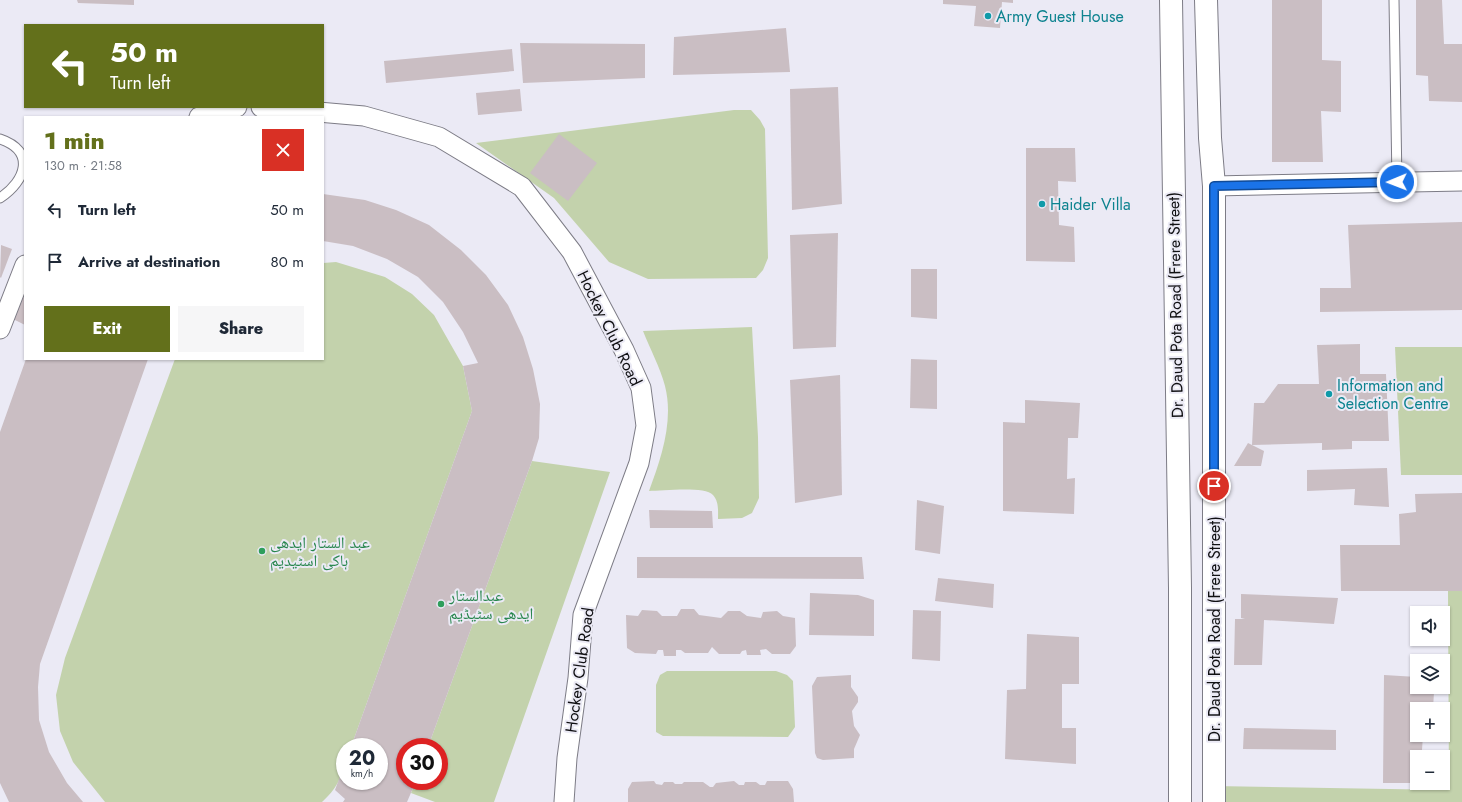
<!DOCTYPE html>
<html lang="en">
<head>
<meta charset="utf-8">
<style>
	body { margin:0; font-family:Jost,"Noto Naskh Arabic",sans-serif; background:#f6f6f7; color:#1f2937; height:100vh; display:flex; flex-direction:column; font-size:15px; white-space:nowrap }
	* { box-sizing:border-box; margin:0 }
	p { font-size:13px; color:#747a83 }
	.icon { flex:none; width:22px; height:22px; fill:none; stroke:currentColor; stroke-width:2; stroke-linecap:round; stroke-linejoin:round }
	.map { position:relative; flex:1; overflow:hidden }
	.side { position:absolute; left:24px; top:116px; width:300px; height:244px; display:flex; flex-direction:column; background:#fff; border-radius:0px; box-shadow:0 1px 3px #0004 }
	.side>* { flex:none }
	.top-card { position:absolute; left:24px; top:24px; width:300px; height:84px; border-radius:0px; box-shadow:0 1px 3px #0004; background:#63701b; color:#fff; overflow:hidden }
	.controls { position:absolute; left:1410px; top:606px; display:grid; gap:8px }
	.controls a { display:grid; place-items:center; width:40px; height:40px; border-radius:0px; background:#fff; box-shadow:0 1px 3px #0004; font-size:20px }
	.speed { position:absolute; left:336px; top:738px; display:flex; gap:8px; font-size:20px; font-weight:700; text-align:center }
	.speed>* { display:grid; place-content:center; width:52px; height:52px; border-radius:50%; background:#fff; box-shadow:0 1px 3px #0004; line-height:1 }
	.speed small { font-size:10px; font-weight:400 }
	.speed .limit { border:6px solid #d22; background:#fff; color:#111 }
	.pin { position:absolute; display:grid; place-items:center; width:34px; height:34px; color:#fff; margin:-17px; border:2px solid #fff; border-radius:50%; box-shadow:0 1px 4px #0007 }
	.me { position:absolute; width:44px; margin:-22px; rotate:269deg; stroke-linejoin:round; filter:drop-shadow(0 0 3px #0008) }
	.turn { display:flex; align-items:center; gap:14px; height:84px; padding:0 20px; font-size:18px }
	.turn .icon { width:52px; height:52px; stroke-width:2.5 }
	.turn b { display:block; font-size:28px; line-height:34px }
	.round { display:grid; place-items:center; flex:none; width:42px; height:42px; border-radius:0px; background:#f6f6f7 }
	.head { display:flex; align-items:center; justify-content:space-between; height:68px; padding:0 20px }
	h1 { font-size:24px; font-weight:800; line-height:30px; color:#63701b }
	.cta { display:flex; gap:8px; margin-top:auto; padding:8px 20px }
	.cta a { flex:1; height:46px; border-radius:0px; background:#63701b; color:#fff; font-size:16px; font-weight:800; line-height:46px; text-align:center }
	.cta a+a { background:#f6f6f7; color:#1f2937 }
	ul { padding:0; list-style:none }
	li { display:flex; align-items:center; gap:12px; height:52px; padding:0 20px }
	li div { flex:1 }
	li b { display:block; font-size:15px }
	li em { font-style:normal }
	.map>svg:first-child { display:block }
</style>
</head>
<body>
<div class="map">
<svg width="1462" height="802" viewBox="0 0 1462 802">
	<rect width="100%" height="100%" fill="#ebeaf5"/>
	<g fill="#c3d2ac">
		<path d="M734 110H751L760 120 765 129 768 258 763 270 756 278 648 279 609 262 554 198 476 143Z"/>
		<path d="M336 262 385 277 412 294 434 315 463 366 472 411 351 747H345C345 771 340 786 322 802H105L73 762 60 731 56 695 65 658 175 359H323V263Z"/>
		<path d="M752 327 758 437 759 498 752 513 742 518 718 519C718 510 719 502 713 495 705 486 662 491 649 491 661 459 674 421 665 386 660 367 650 349 643 331Z"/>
		<path d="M1395 347H1462V475H1401Z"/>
		<path d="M532 461 610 472 494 802H435L411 793 416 781H439V747H428Z"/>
		<path d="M1448 591H1462V802H1214V786L1449 790Z"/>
		<path d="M667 671H776L787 675 793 681 795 727 788 737 663 736 656 732V685L660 675Z"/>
	</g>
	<g fill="#cabec3">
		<path d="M77 0H134V5L78 3Z"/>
		<path d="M943 0H1013V3L1002 2 1000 28 974 26 976 6 943 4Z"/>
		<path d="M1272 0H1322V60L1341 61V112L1321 111 1323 162H1272Z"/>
		<path d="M1416 0H1442L1444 44H1462V102L1429 101 1428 76 1416 75Z"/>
		<path d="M786 28 790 72 673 75 674 37Z"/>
		<path d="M520 43 645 44V78L523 83Z"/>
		<path d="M512 49 514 71 386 83 384 61Z"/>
		<path d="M838 87 842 204 792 210 790 89Z"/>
		<path d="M520 89 522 111 478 115 476 93Z"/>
		<path d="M559 134 597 163 568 201 530 173Z"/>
		<path d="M1026 148H1075L1076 182 1058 181 1059 225 1074 227 1075 262 1026 261Z"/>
		<path d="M323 194 365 200 396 210 429 225 461 250 486 275 508 305 523 337 533 369 540 404 539 438 532 461 428 747H405V781H416L407 802H343L345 799 335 790 345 763V781H379V747H351L472 411 463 366 478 363 463 332 443 302 418 277 387 259 353 246 323 241Z"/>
		<path d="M1462 222V310L1320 312V288H1351L1348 225Z"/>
		<path d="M838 233 836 347 793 349 790 235Z"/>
		<path d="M1 245 12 249 1 278 0 277Z"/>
		<path d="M911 269H937V319L911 317Z"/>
		<path d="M25 294V325L13 319Z"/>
		<path d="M1360 344V374H1386L1389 441H1352V449L1322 450V443L1252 445 1254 403H1264L1278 384H1319L1317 345Z"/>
		<path d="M26 359H148L40 664 38 687 39 720 49 752 67 783 83 802H9L0 783V432Z"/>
		<path d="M911 359 937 360V409L910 408Z"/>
		<path d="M840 375 842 495 795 503 790 380Z"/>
		<path d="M1025 400 1080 403 1078 438H1068L1067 479 1075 478 1074 514 1003 511V422L1025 423Z"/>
		<path d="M1248 443 1264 451 1261 466H1234Z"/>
		<path d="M1387 468 1389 507 1354 505 1355 489 1307 491V470Z"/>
		<path d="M1462 493V591H1341L1340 545H1400L1399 514 1416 512 1415 494Z"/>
		<path d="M917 500 944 506 940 554 915 550Z"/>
		<path d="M649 510 712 511 713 528H650Z"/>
		<path d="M637 557H862L864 579 637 578Z"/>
		<path d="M938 578 994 584 993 608 935 601Z"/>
		<path d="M810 593 858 595 874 600V636L809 635Z"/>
		<path d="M1241 594 1338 598 1334 624 1264 620 1262 665H1234L1235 619H1245L1241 618Z"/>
		<path d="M681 609H694L699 615 721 618 728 611H740L747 616 761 618 763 612 777 611 783 616 795 618 796 646 790 654H772L766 649 760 650 761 655H747L746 650 742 651 740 654H719L712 647 708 653H685L681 650H676V656H664L663 650H658L656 654 635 653 627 648 626 615 638 616 642 610 657 611 662 616H677Z"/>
		<path d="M913 610 941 611 940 661 912 659Z"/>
		<path d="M1027 634 1079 637V684H1062V728H1076V764L1005 759 1007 690 1026 689Z"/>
		<path d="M851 675V687L858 697V702L852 711 854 726 860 735 854 749V758L823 760 817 758 815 753 812 686 817 677Z"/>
		<path d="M1384 675 1417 677V687H1430V692H1434L1433 709H1417V735H1423L1422 750 1431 751V757H1417V783H1383Z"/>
		<path d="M1244 728 1336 730V750L1243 749Z"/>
		<path d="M654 781 656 784 662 785 664 782H673L675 784H682L684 782H703L710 787H713L716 783 734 781 739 785H744L745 782H756L760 785H765L767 781H788L793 789 794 802H628V789L632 782Z"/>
	</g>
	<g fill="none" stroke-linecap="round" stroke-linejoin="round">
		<defs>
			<g id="lane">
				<path d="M1394 0 1397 182"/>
				<path d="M0 139C36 151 26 181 0 198"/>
			</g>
			<g id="street">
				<path d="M261 107 364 116 439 137 522 187 572 252 624 350 641 388 646 426 639 463 583 615 578 678 567 758 564 802"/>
				<path d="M199 117 237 107"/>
				<path d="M1214 186 1462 181"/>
				<path d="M0 329 25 265"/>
			</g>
			<g id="secondary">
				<path d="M1171 0 1180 588V802"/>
				<path d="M1206 0 1210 138 1214 186V802"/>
			</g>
		</defs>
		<use href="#lane" stroke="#7d7c86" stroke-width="11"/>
		<use href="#street" stroke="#7d7c86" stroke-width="21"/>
		<use href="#secondary" stroke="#7d7c86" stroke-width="24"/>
		<use href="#lane" stroke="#fff" stroke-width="9"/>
		<use href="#street" stroke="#fff" stroke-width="19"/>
		<use href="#secondary" stroke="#fff" stroke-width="22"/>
	</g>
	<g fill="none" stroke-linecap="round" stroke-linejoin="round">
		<defs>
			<path id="route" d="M1214 486V186L1397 182"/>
		</defs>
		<use href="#route" stroke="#114b97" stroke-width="10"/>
		<use href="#route" stroke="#1a73e8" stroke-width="7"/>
	</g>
	<g fill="#0f9aa8" stroke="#ebeaf5" stroke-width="1.5">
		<circle cx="988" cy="16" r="4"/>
		<circle cx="1042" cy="204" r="4"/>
		<circle cx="1329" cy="394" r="4"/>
	</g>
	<g fill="#2e9e5b" stroke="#ebeaf5" stroke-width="1.5">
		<circle cx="262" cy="551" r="4"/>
		<circle cx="441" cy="604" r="4"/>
	</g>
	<g text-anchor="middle" stroke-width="4" stroke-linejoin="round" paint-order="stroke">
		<g font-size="16" fill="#0d838f" stroke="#ebeaf5" text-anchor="start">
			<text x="996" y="22">Army Guest House</text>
			<text x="1050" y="210">Haider Villa</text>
			<text x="1337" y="391">Information and<tspan x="1337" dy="18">Selection Centre</tspan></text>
		</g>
		<g font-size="16" fill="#101013" stroke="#ebeaf5">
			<text transform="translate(1175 305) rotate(-91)" y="6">Dr. Daud Pota Road (Frere Street)</text>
			<text transform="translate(610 328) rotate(64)" y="6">Hockey Club Road</text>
			<text transform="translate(1214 629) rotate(-90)" y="6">Dr. Daud Pota Road (Frere Street)</text>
			<text transform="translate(579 670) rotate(-82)" y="6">Hockey Club Road</text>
		</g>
		<g font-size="16" fill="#27864d" stroke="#ebeaf5" text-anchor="start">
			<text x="270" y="548">عبد الستار ایدھی<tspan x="270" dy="18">ہاکی اسٹیدیم</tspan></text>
			<text x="449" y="601">عبدالستار<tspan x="449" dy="18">ایدھی سٹیڈیم</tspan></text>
		</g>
	</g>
</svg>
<div class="controls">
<a><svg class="icon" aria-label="sound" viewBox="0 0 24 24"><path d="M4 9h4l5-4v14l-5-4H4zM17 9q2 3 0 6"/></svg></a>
<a><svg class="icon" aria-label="layers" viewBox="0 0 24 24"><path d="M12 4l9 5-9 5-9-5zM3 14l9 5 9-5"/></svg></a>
<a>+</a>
<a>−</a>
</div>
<div class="speed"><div>20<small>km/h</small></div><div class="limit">30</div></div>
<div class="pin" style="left:1214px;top:486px;background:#d93025"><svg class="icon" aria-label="arrive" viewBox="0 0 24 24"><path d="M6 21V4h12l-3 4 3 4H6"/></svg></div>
<svg class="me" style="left:1397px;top:182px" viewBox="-20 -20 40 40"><circle r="17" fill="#1a73e8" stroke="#fff" stroke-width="3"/><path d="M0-11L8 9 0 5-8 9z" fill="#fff"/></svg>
<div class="top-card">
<div class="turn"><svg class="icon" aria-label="left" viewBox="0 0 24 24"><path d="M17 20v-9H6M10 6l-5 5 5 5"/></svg><div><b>50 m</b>Turn left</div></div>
</div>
<section class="side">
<div class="head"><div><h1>1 min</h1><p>130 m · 21:58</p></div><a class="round" style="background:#d93025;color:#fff"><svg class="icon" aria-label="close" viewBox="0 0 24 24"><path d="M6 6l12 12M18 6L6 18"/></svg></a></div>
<ul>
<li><svg class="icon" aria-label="left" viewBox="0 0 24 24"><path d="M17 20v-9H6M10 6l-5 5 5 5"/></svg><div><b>Turn left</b></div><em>50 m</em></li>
<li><svg class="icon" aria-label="arrive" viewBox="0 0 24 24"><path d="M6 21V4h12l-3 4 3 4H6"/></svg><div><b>Arrive at destination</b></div><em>80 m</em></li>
</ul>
<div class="cta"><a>Exit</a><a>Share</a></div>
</section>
</div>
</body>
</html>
